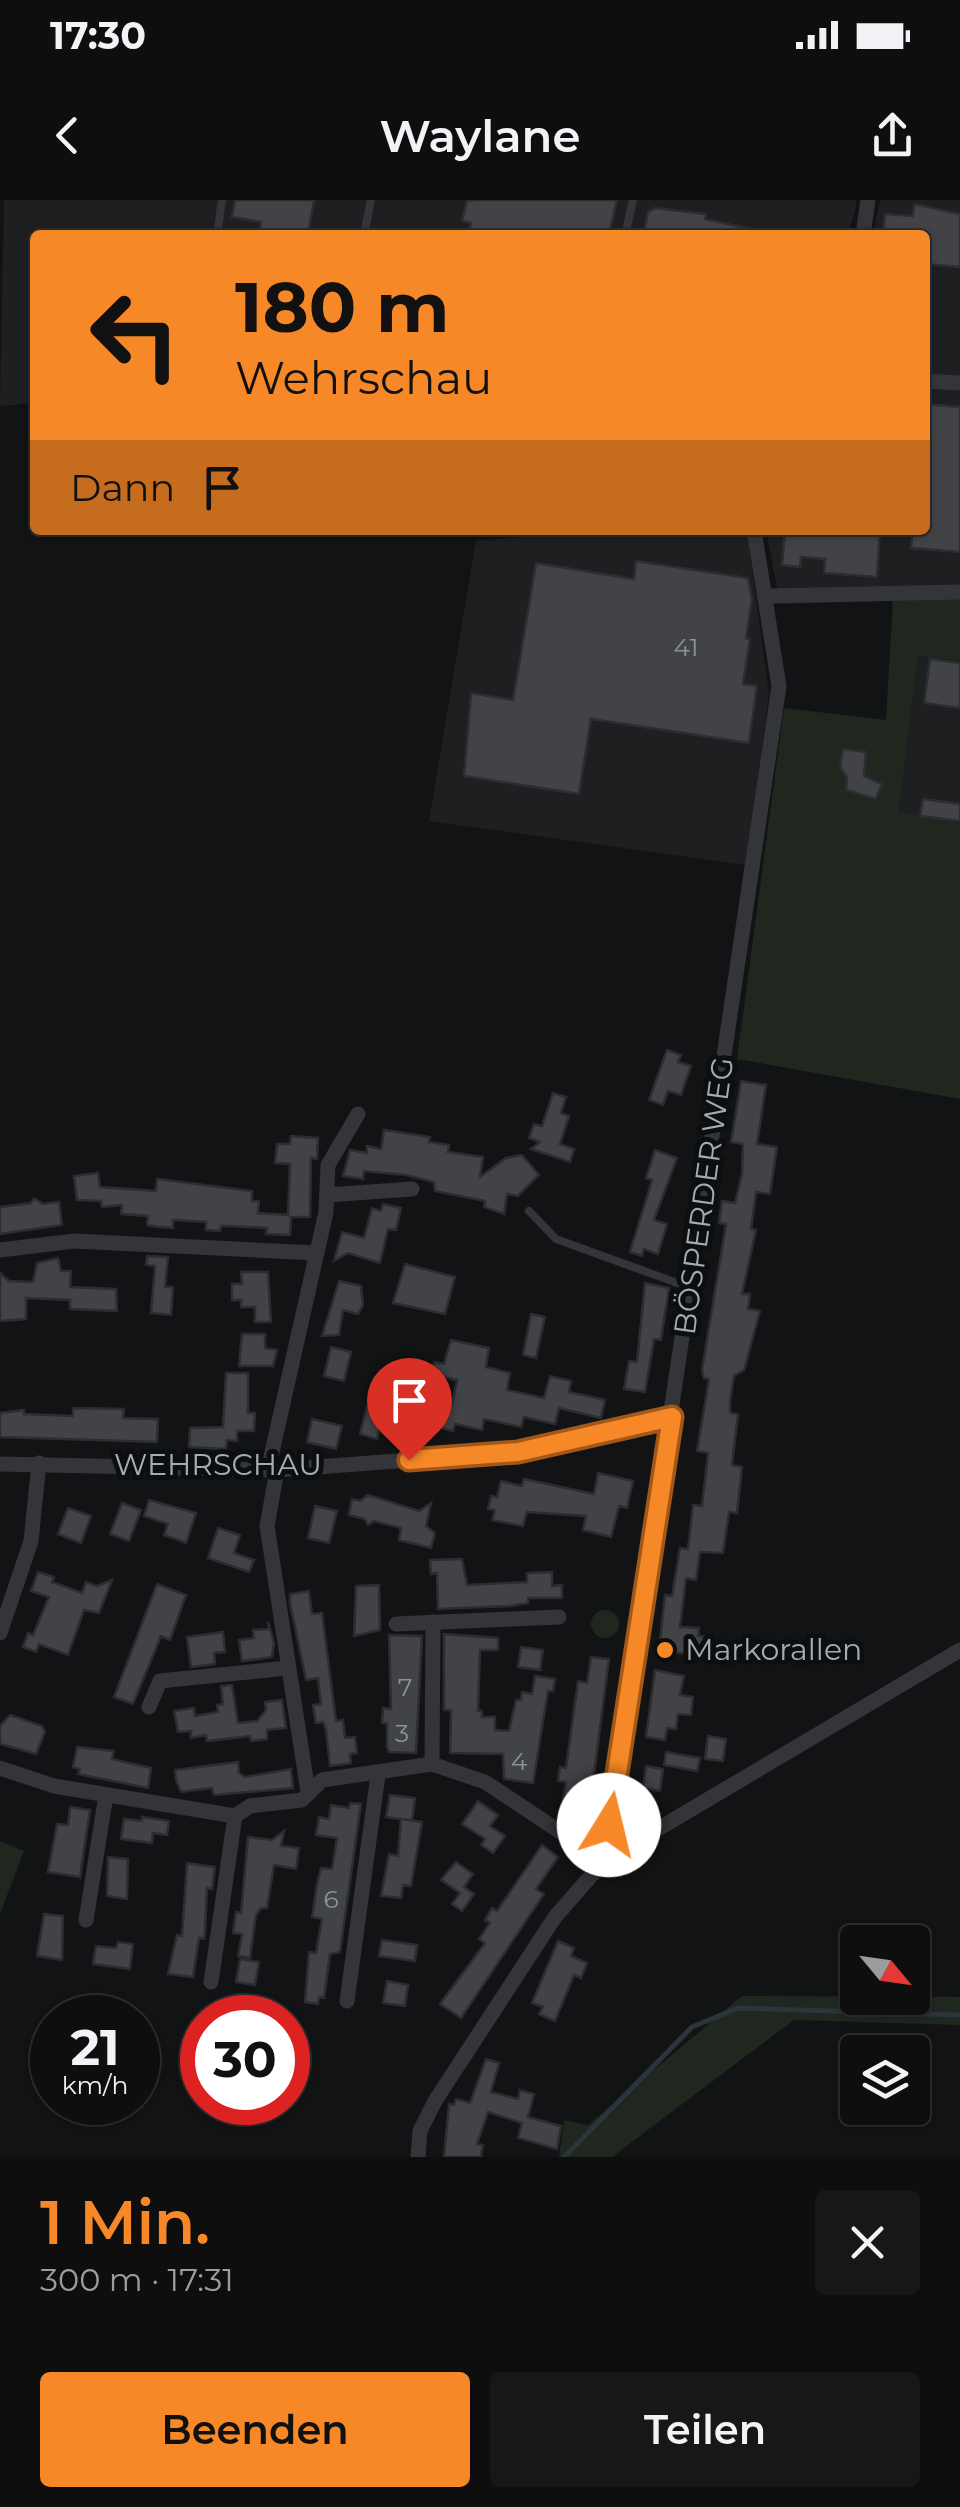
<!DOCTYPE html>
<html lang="de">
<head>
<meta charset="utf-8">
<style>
	body { margin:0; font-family:Montserrat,sans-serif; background:#171718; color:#f1f3f6; height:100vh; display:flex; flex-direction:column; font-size:38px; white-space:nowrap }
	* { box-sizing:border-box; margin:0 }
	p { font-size:32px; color:#9b9c9e }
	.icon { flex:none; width:55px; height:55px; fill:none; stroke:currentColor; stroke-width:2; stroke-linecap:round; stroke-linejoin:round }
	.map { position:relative; height:1957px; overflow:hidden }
	.side { display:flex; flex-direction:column; background:#0e0e0f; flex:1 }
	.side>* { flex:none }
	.banner { position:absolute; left:30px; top:30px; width:900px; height:305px; border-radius:10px; box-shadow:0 2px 8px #0004,0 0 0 2px #2e2e2f; background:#f78827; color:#111; overflow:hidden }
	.needle { width:65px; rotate:119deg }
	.buttons { position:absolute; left:840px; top:1725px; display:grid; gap:20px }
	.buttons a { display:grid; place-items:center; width:90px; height:90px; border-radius:10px; background:#0e0e0f; box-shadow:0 2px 8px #0004,0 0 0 2px #2e2e2f; font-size:50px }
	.speed { position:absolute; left:30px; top:1795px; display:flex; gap:20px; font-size:50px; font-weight:700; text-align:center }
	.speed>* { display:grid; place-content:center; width:130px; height:130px; border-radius:50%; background:#0e0e0f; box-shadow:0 2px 8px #0004,0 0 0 2px #2e2e2f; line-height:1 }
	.speed small { font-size:25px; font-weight:400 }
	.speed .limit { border:15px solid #d22; background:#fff; color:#111 }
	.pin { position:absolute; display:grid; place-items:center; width:85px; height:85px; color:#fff; margin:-102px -42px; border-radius:50% 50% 50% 0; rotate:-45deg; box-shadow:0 0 10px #0007 }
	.pin .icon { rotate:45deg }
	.me { position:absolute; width:110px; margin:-55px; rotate:9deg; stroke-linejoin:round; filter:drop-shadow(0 0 8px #0008) }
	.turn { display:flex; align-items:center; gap:35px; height:210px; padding:0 40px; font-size:45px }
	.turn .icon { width:130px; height:130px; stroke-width:2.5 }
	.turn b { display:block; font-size:70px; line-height:85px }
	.then { display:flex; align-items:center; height:95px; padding:0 40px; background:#0003; gap:20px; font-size:38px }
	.round { display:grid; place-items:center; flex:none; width:105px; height:105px; border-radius:10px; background:#171718 }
	.summary { display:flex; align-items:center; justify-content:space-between; height:170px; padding:0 40px }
	h1 { font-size:60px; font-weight:600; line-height:75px; color:#f78827 }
	.action { display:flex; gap:20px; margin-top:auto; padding:20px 40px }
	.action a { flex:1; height:115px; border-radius:10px; background:#f78827; color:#111; font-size:40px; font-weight:600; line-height:115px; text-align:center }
	.action a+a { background:#171718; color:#f1f3f6 }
	.status { display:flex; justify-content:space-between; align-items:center; height:70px; padding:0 50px; background:#0e0e0f; direction:ltr }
	.status svg { height:28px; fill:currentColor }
	header { display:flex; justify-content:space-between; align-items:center; height:130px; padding:0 40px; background:#0e0e0f; font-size:45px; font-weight:600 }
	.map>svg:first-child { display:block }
</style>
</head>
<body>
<div class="status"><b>17:30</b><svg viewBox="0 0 49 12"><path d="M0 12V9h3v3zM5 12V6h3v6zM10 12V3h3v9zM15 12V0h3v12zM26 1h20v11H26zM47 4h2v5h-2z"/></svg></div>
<header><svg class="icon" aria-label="back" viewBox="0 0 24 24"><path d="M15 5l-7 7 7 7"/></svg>Waylane<svg class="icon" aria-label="share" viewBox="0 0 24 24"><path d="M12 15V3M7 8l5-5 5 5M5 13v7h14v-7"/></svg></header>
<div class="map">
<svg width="960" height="1957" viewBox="0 0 960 1957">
	<rect width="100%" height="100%" fill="#121314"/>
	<g fill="#1e1f21">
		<path d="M4 0H856V7L848 35H35V203L0 206Z"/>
		<path d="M880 0H960V399L780 404 766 330H925V35H873Z"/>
		<path d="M593 330H747L769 494 746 665 429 621 476 341Z"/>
		<path d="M918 455 960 460V623L899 613Z"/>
	</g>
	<g fill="#1f271f">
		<path d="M893 398 960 399V460L918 456 899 612 960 623V899L737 859 784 508 886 520Z"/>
		<circle cx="605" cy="1424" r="14"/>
		<path d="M0 1641 24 1651 0 1714Z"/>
		<path d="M742 1796 960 1797V1825L794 1820 612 1957H559L564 1920 588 1925Z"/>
	</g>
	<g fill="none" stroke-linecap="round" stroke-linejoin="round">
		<path stroke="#2a363a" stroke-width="5" d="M564 1957 692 1827 738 1808 960 1815"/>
	</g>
	<g fill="#414347" stroke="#2c2d30" stroke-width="2.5" fill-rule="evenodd">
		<path d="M235 0H314L308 35H259L261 22 232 17Z"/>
		<path d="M476 0H617L609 35H468L471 23 462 21 467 1Z"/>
		<path d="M914 4 960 14V67L925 64V35H883L885 14 913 16Z"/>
		<path d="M655 8 706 14 705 19 756 30 755 35H643L648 12Z"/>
		<path d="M925 204 960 207V352L911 348 913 330H925Z"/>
		<path d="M785 330H880L877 377 824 373 825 359 801 357 800 367 782 365Z"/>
		<path d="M636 361 748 378 752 399 746 438 750 439 743 484 757 486 749 543 591 519 579 594 464 576 471 493 513 500 536 363 634 379Z"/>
		<path d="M930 459 960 463V508L924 503Z"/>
		<path d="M843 549 866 552 864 576 882 584 876 599 846 590 847 577 840 567Z"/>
		<path d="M923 599 960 604V621L920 616Z"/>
		<path d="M667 850 681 855 678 862 691 866 681 895 668 891 663 905 649 900Z"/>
		<path d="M741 881 766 885 757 944 777 947 770 994 756 992 751 1029 756 1030 742 1094H750L748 1109 760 1111 744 1170 734 1176 730 1201V1213L738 1214 732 1265 742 1267 737 1313 729 1312 723 1353 700 1352 696 1380 686 1378 680 1427 699 1428 698 1436 708 1437 707 1450 687 1448 686 1454 659 1451 665 1395 672 1396 680 1348 688 1349 693 1305 702 1306 708 1253 697 1251 709 1179 704 1178 702 1170 726 1024 719 1023 722 1001 735 1003 742 974 743 944 731 942Z"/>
		<path d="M553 893 566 897 561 913 569 916 560 944 574 949 570 962 531 949 540 942 529 938 534 924 542 926Z"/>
		<path d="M384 930 430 937 429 942 449 945 448 952 483 957 480 977 506 958 522 955 539 975 518 996 507 994 504 1014 484 1007 485 1001 435 991 434 982 406 975 364 971 363 979 343 976 350 950 367 953V946L381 949Z"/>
		<path d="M291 936 318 938 317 959 311 958 310 1017H291L290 1035 266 1034 267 1028 229 1026H221L220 1031 206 1030V1022L173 1020V1028L158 1027 147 1025 148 1016 121 1014 122 1005 102 1007 101 1001 77 1000 74 976 98 973 100 987 156 991 157 979 252 991V1001H259L258 1013 288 1015 290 964 275 963 277 944H290Z"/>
		<path d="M655 950 677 958 654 1020 667 1024 658 1054 644 1049 642 1056 630 1052 652 980 646 978Z"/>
		<path d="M34 998 43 1004 59 1002 62 1025 0 1034V1007L31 1003Z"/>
		<path d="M383 1004 401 1008 396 1030 388 1029 380 1063 348 1053 334 1061 342 1032 364 1038 372 1008 381 1011Z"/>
		<path d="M147 1056 168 1057 165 1087H173L171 1115 151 1113 155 1066 146 1065Z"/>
		<path d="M58 1058 61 1071H71L70 1087 116 1089 117 1111 70 1109V1100L26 1098V1119L0 1121V1073L9 1081 33 1082 37 1063Z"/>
		<path d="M405 1064 455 1077 445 1114 393 1103Z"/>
		<path d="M241 1072H268L271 1122H255V1107H241V1100H232V1084H242Z"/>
		<path d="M339 1081 361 1086 363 1105 358 1114 343 1110 339 1135 322 1136Z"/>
		<path d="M645 1083 669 1088 661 1140 654 1139 645 1192 624 1189 629 1161 637 1162Z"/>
		<path d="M531 1114 545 1117 536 1158 523 1155Z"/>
		<path d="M242 1134H265V1148L277 1150 273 1166H239Z"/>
		<path d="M451 1140 489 1148 486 1167 510 1173 507 1190 544 1198 550 1176 571 1181 569 1192 605 1200 601 1218 559 1208 555 1224 524 1217 521 1227 484 1219 482 1230 455 1224 453 1231 423 1224 421 1232 405 1229 409 1209 389 1204 396 1176 415 1182 417 1171 432 1174 434 1162 444 1164ZM433 1175 457 1180 452 1204 428 1198Z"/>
		<path d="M331 1147 351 1152 344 1181 324 1176Z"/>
		<path d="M226 1173H248V1213H255L254 1231H237V1241L227 1240 226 1249 189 1247 190 1228 223 1227Z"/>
		<path d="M367 1206 384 1210 377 1239 360 1234Z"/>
		<path d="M73 1208 124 1209 123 1218 158 1219 157 1242 0 1237V1213L24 1210V1214L73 1216Z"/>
		<path d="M312 1219 342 1226 336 1249 307 1242Z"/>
		<path d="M598 1273 633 1281 627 1308 619 1306 611 1337 583 1330 586 1316 527 1312 523 1326 492 1320 495 1310 488 1309 491 1296 497 1297 501 1281 522 1286 524 1279 594 1294Z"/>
		<path d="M368 1295 419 1311 431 1303 426 1326 435 1333 431 1348 399 1340 401 1328 374 1321 368 1325 365 1319 349 1315 352 1299 360 1301Z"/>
		<path d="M149 1300 196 1313 186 1343 164 1335 168 1324 144 1316Z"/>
		<path d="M122 1303 141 1310 129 1341 110 1334Z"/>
		<path d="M315 1306 337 1311 329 1343 308 1338Z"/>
		<path d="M68 1308 91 1316 81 1343 58 1334Z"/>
		<path d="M218 1328 240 1335 234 1353 254 1360 249 1372 208 1358Z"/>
		<path d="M462 1359 467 1385 527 1382V1373L552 1372V1386L562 1385V1398H528V1403L510 1406 438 1409 437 1373 431 1374 430 1360Z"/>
		<path d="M38 1372 54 1377 52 1382 82 1393 86 1382 97 1386 112 1380 99 1413 84 1410 68 1455 39 1444 36 1452 23 1447 28 1433 33 1435 49 1397 31 1391Z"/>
		<path d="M157 1384 186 1395 170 1440 161 1436 133 1504 114 1497Z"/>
		<path d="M379 1385 380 1430 354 1436 356 1386Z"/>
		<path d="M309 1391 312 1414 322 1413 336 1521 343 1520 345 1538 355 1537 357 1553 350 1554 351 1563 330 1566 326 1529 323 1522 316 1523 313 1505 321 1504 318 1478 306 1480 290 1403V1394Z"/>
		<path d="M268 1422 274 1443 272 1457 242 1461 239 1440 254 1438 253 1430 269 1429Z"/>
		<path d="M223 1432 225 1452 214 1453 215 1464 191 1467 187 1437Z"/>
		<path d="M444 1434 498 1438V1450H480L478 1511H482V1517H495V1530L509 1531 516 1500H521L522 1492 532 1494 535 1476 555 1479 553 1491H548L533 1583 504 1579 503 1554 450 1553 451 1510H444Z"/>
		<path d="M389 1435 422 1436 416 1553 389 1552 387 1546V1523H382L383 1508 391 1509Z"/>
		<path d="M521 1447 543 1450 540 1470 518 1467Z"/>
		<path d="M591 1457 609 1459 589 1613 561 1609 566 1582 558 1581 560 1567 566 1568 578 1481 587 1483Z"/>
		<path d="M655 1470 684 1476 680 1495 693 1497 691 1515 678 1514 676 1529 667 1528 665 1540 646 1537Z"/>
		<path d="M232 1485 238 1523 257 1521 266 1510 265 1502 282 1500 286 1528 267 1530V1539L251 1541 250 1536 207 1541 206 1535 191 1538V1531L178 1532 174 1511 194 1508 195 1516 218 1512 217 1505 223 1504 221 1486Z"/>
		<path d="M10 1515 42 1526 45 1532 36 1554 0 1544V1526Z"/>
		<path d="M708 1536 726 1539 723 1561 705 1559Z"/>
		<path d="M77 1547 114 1551 112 1559 151 1568 148 1588 78 1574 80 1569 73 1567Z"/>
		<path d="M666 1552 700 1558 697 1571 664 1565Z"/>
		<path d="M238 1562 239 1573 245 1577 291 1569 293 1588 214 1595 212 1588 181 1592 176 1580 175 1570Z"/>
		<path d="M646 1566 663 1569 660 1591 643 1588Z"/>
		<path d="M390 1595 415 1598 412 1621 386 1617Z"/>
		<path d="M478 1601 498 1615 490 1626 505 1636 493 1653 481 1645 485 1639 462 1624Z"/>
		<path d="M350 1603 361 1604 340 1752 330 1754 324 1798 319 1797 318 1804 305 1802 309 1752 316 1753 322 1719 312 1717 317 1684 321 1668 332 1669 337 1638 316 1635 319 1617 329 1619 331 1605 349 1608Z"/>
		<path d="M70 1607 90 1610 80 1677 48 1672 57 1624 68 1625Z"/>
		<path d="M142 1617 169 1621 167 1635 153 1633 152 1643 121 1639 124 1619 142 1621Z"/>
		<path d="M401 1619 422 1622 411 1686 403 1685 401 1698 381 1696 389 1654 398 1656Z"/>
		<path d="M284 1631 281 1646 299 1648 296 1669 274 1665 267 1708H261L256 1715 250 1758 238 1756 242 1734 233 1733 236 1712 241 1713 248 1637 272 1640Z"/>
		<path d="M542 1645 558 1657 536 1689 544 1694 461 1818 440 1804 485 1743 479 1739 490 1723 485 1720 492 1708 497 1711Z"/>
		<path d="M108 1657 128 1659 127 1699 107 1696Z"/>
		<path d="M456 1662 473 1674 464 1687 474 1694 462 1711 452 1704 460 1693 441 1680Z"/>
		<path d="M187 1663 215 1667 212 1689 207 1688 205 1731 204 1739 199 1738 193 1777 168 1774 177 1735 182 1736Z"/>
		<path d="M44 1714 63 1716 62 1760 37 1756Z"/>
		<path d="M382 1740 417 1745 415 1761 379 1756Z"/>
		<path d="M558 1741 574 1748 571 1756 587 1763 581 1778 574 1775 555 1821 539 1814 543 1807 532 1803Z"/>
		<path d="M118 1742 133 1744 130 1769 93 1764 96 1746 116 1748Z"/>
		<path d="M240 1759 259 1762 255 1785 236 1782Z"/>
		<path d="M387 1781 408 1785 405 1806 383 1803Z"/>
		<path d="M486 1859 499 1863 491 1892 518 1899 520 1890 534 1894 528 1917 561 1926 557 1949 518 1938 522 1923 488 1912 477 1944 483 1945 481 1957H444L449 1904 454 1905 456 1899 470 1903Z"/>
	</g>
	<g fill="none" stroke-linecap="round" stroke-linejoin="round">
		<g stroke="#333539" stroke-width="8">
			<path d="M217 35 222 0"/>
			<path d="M364 35 371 0"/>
			<path d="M625 35 633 0"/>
			<path d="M529 1011 556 1039 691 1088"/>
		</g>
		<g stroke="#333539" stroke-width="15">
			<path d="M863 35 868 0"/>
			<path d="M925 181 960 183"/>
			<path d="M767 396 960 392"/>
			<path d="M327 995 412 989"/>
			<path d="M0 1050 74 1041 316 1053"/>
			<path d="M0 1264 277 1270 518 1252 672 1217"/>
			<path d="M268 1270 326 1012 328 965 358 914"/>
			<path d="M277 1270 267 1326 308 1592"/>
			<path d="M396 1424 559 1417"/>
			<path d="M0 1433 31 1341 39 1263"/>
			<path d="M149 1507 160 1481 288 1468"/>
			<path d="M432 1564 433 1422"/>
			<path d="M0 1568 54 1586 235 1616 250 1606 302 1600 322 1580 432 1564 485 1582 604 1661 779 486 754 330"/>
			<path d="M86 1720 106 1595"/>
			<path d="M211 1782 235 1616"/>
			<path d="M347 1801 378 1575"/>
			<path d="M418 1957 420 1931 435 1901 555 1717 604 1661 960 1450"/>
		</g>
	</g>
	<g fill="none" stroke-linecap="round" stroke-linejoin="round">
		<defs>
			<path id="route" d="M409 1260 518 1252 672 1217 609 1625"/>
		</defs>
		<use href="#route" stroke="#a15819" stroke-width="25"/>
		<use href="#route" stroke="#f78827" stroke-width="18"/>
	</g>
	<circle fill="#f78827" stroke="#0d0e0f" stroke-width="4" cx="665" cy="1450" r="10"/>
	<g text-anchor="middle" stroke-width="10" stroke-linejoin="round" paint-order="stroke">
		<g font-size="25" fill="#8a929a">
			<text x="686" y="456">41</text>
			<text x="405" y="1496">7</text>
			<text x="402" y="1542">3</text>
			<text x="519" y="1570">4</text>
			<text x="331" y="1708">6</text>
		</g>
		<g font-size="30" fill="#a3acb5" stroke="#0d0e0f">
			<text transform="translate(704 996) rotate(-82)" y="10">BÖSPERDER WEG</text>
			<text x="218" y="1275">WEHRSCHAU</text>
		</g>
		<g font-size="30" fill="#a3acb5" stroke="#0d0e0f" text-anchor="start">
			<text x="685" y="1460">Markorallen</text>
		</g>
	</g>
</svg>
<div class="buttons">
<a><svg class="needle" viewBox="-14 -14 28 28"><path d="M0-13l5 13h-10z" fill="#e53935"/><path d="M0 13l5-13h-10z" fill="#9b9c9e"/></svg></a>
<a><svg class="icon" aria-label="layers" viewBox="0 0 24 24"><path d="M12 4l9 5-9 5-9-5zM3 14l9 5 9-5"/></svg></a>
</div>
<div class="speed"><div>21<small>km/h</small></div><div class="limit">30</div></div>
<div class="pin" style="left:409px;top:1260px;background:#d93025"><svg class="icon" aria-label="arrive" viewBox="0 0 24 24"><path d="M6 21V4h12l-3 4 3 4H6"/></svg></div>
<svg class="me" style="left:609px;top:1625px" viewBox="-20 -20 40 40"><circle r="19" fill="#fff"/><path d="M0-13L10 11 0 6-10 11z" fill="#f78827"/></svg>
<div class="banner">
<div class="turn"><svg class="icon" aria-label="left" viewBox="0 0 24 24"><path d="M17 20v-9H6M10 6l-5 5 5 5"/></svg><div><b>180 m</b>Wehrschau</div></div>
<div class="then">Dann<svg class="icon" aria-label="arrive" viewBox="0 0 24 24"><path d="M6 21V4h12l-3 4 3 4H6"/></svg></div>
</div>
</div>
<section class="side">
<div class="summary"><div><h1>1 Min.</h1><p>300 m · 17:31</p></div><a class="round"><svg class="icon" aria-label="close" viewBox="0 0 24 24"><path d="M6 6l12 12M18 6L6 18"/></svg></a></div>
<div class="action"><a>Beenden</a><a>Teilen</a></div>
</section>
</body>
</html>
